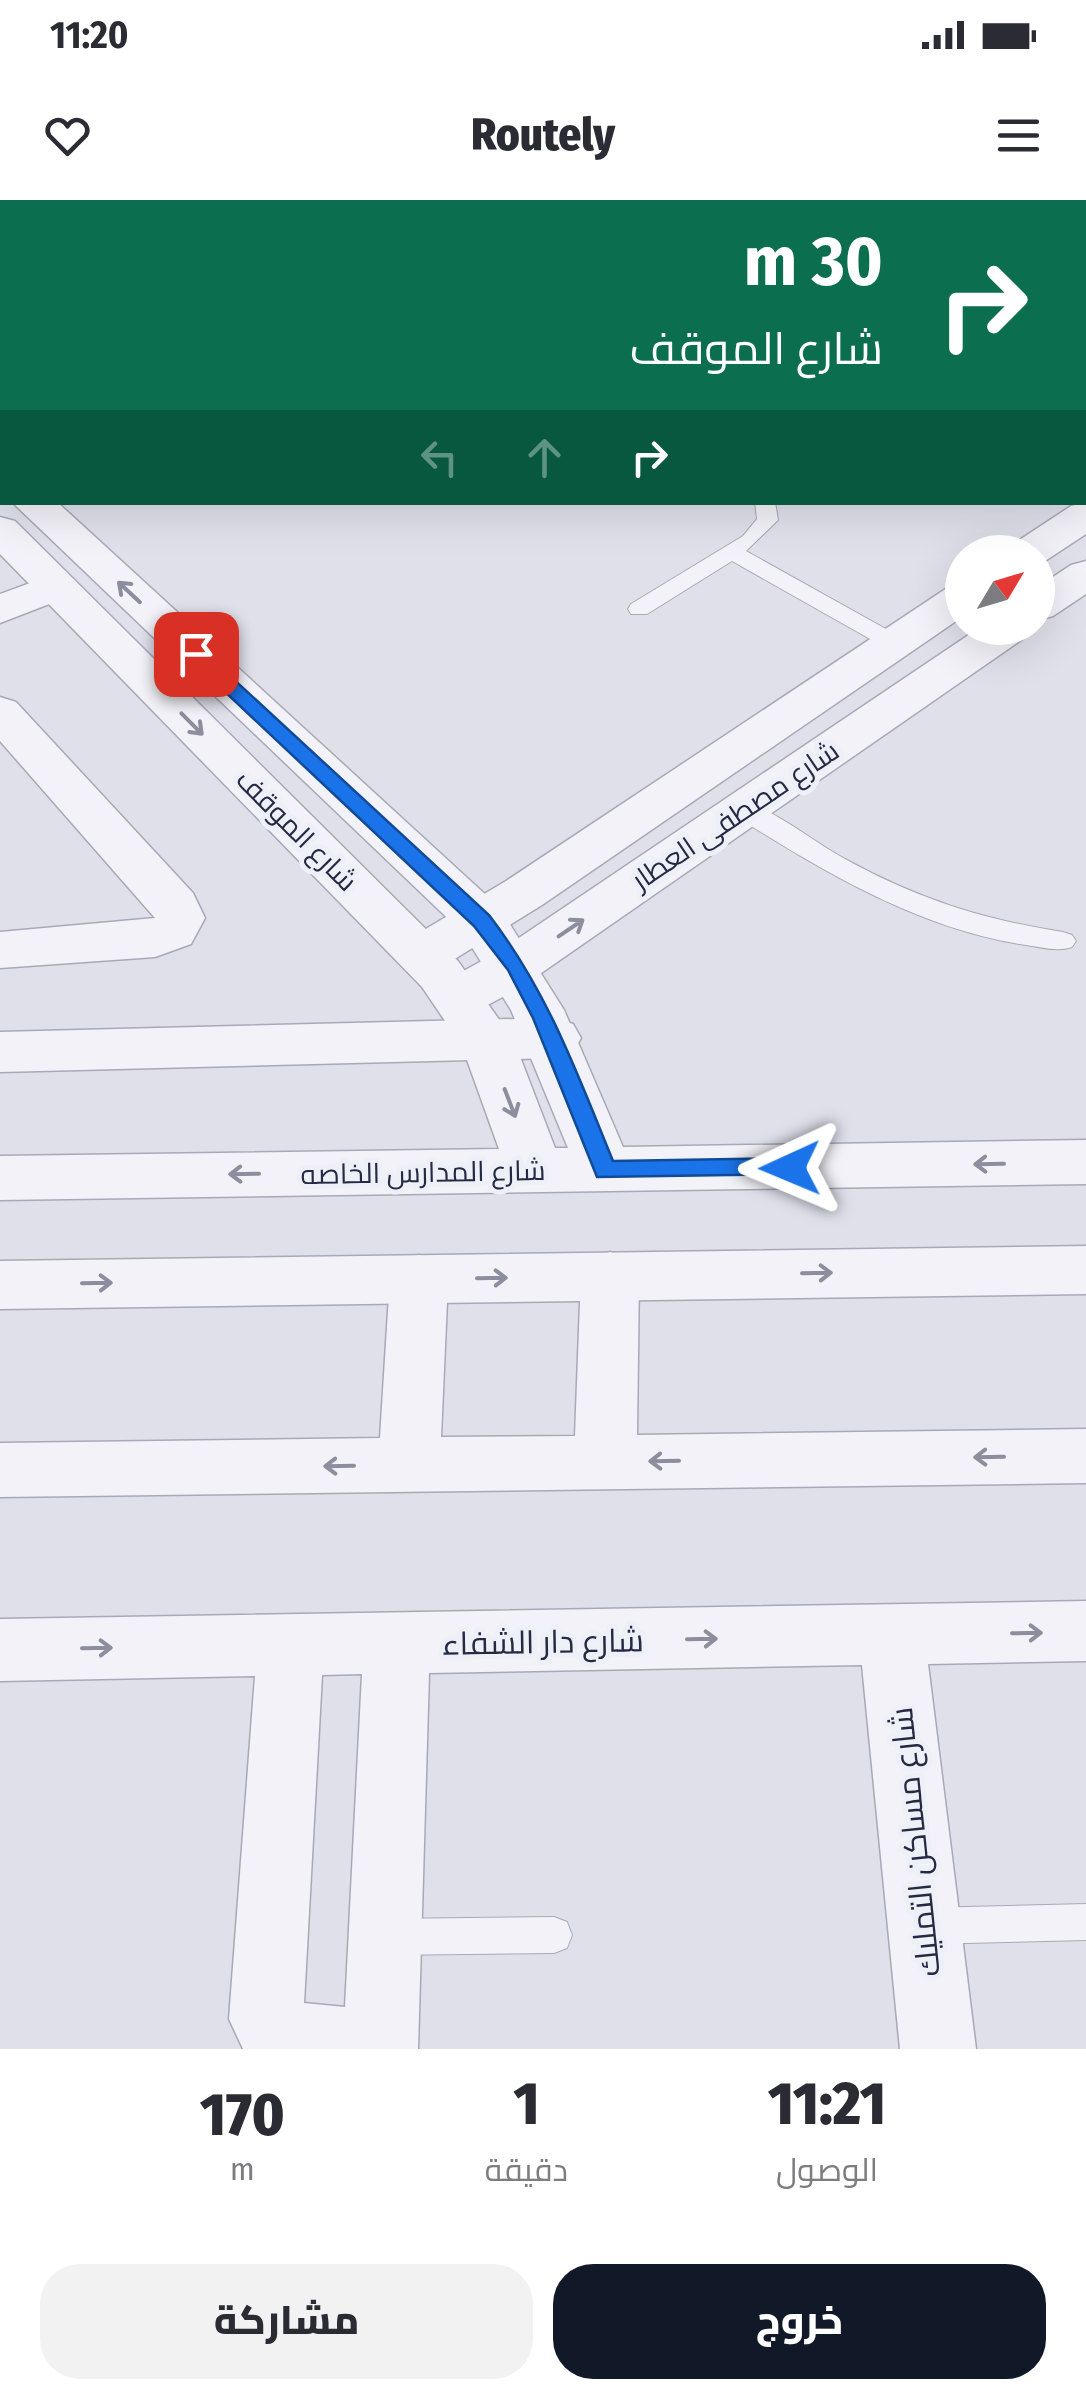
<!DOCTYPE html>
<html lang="ar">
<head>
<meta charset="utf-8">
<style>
	body { margin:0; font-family:"Fira Sans Condensed",Cairo,sans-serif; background:#f2f2f3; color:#2b2b33; direction:rtl; height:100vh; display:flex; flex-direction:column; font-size:38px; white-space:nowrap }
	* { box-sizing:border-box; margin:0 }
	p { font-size:32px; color:#7c7c81 }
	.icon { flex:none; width:55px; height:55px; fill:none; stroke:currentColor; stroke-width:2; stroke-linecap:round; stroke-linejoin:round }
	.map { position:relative; height:1849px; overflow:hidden; direction:ltr }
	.details { display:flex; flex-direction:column; background:#fff; flex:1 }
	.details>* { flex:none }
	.top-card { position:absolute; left:0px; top:0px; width:1088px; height:305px; box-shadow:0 10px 40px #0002; direction:rtl; background:#0b6e4f; color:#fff; overflow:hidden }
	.needle { width:65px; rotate:52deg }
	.buttons { position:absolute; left:945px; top:335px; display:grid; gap:20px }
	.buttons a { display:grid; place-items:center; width:110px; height:110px; border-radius:50%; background:#fff; box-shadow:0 10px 40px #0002; font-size:50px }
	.pin { position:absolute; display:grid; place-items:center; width:85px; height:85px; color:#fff; margin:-42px; border-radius:20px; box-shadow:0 5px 15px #0006 }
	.me { position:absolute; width:110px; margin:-55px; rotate:269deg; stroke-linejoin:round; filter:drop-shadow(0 0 8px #0008) }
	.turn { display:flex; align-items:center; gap:35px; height:210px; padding:0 40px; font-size:45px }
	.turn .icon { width:130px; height:130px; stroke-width:2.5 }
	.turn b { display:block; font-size:70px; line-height:85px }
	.lanes { display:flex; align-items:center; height:95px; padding:0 40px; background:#0003; justify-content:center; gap:50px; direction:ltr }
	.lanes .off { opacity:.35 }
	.eta { display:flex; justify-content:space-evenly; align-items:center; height:170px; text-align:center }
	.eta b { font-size:60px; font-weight:800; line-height:70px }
	.action { display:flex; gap:20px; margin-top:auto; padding:20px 40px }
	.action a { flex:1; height:115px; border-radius:40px; background:#111827; color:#fff; font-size:40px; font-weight:800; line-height:115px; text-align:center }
	.action a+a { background:#f2f2f3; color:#2b2b33 }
	.status { display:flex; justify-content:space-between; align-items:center; height:70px; padding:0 50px; background:#fff; direction:ltr }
	.status svg { height:28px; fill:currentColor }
	header { display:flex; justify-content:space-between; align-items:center; height:130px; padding:0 40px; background:#fff; font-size:45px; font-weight:800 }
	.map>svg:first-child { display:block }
</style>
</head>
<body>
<div class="status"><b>11:20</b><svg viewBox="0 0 49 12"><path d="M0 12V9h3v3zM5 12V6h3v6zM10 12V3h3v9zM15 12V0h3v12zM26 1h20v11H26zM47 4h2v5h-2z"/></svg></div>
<header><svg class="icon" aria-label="menu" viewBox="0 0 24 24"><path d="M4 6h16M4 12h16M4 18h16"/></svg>Routely<svg class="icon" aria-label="heart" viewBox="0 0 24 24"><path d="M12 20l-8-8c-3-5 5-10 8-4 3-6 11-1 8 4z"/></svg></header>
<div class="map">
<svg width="1086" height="1849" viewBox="0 0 1086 1849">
	<rect width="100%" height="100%" fill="#dfe0ea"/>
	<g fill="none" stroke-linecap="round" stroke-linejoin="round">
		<defs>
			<g id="service">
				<path d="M761 0H784L786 2H763Z"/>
				<path d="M755 302H775L778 320 746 351 902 438 905 443 902 448H886L732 361 647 414H631L628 409 631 404 743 336 757 319Z"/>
				<path d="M744 602C779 612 813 642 845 659 918 699 981 719 1063 732L1072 735 1076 741 1072 747C1057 752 1041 747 1026 745 919 729 825 672 735 616L732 610Z"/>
				<path d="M1086 1704V1740L925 1744 912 1739 907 1726 912 1713 925 1708Z"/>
				<path d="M554 1717 567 1722 572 1735 567 1748 554 1753 385 1755 372 1750 367 1737 372 1724 385 1719Z"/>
			</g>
			<g id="minor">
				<path d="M148 0H186L187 2H149Z"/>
				<path d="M312 0H350L351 2H313Z"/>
				<path d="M0 71 2 72V94H0Z"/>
				<path d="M2 161V185L0 186V162Z"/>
				<path d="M1086 302V334L1045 361 1038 363V352H1009L1015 343 1071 306Z"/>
				<path d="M1086 361V394L1053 416 1038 420V387L1071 365Z"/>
				<path d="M55 374 70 378 77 387 70 396 0 423V394Z"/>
				<path d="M962 384V417L542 705 440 768 422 773 404 768 396 755 404 742 506 681 947 388Z"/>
				<path d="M979 428H1030L1024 438 534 778C504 795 474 821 440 810L432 797 440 784 498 752Z"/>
				<path d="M0 497 16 502 193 693 205 718 191 744 155 757 0 768V732L155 718 0 541Z"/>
				<path d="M554 818 573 824 581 838 573 852 554 858 0 872V832Z"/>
				<path d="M610 1052 631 1059 639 1076 637 1235 1086 1229V1283L0 1297V1243L380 1238 390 1079 398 1062 419 1055 440 1062 448 1079 441 1237 575 1236 581 1076 589 1059Z"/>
				<path d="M1086 1401V1461L928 1464 976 1849H900L862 1465 429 1473 418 1849H243L229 1819 255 1476 0 1481V1419ZM362 1474 345 1807 304 1803 322 1475Z"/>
			</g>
			<g id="tertiary">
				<rect x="0" y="261" width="2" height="26"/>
				<path d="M12 302H57L499 707 564 810 623 947 1086 940V984L0 1000V956L499 949 462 846 422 787 0 354V317L15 321 458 761 514 841 555 948H568L511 810 463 733Z"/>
				<path d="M1086 1046V1094L0 1109V1061Z"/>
			</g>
		</defs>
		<use href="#service" stroke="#a8a9b8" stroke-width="2"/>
		<use href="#minor" stroke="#a8a9b8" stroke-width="3"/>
		<use href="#tertiary" stroke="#a8a9b8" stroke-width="3"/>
		<use href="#service" fill="#f2f2f8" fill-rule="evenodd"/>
		<use href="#minor" fill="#f2f2f8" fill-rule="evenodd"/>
		<use href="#tertiary" fill="#f2f2f8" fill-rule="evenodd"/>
	</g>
	<defs><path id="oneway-shaft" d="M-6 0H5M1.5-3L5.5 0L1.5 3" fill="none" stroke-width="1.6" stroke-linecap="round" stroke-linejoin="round" transform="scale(2.5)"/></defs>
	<g stroke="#8c8e9e">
		<use href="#oneway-shaft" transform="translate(129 392) rotate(-137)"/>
		<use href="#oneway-shaft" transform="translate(192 524) rotate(45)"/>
		<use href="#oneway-shaft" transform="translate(571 728) rotate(-34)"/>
		<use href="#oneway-shaft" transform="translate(510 903) rotate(69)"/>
		<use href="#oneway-shaft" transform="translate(989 964) rotate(179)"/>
		<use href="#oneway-shaft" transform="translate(244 974) rotate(179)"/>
		<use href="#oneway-shaft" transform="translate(817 1073) rotate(-1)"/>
		<use href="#oneway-shaft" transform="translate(492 1078) rotate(-1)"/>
		<use href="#oneway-shaft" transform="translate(97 1083) rotate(-1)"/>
		<use href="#oneway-shaft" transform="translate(989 1257) rotate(179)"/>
		<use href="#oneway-shaft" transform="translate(664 1261) rotate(179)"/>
		<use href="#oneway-shaft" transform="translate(339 1266) rotate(179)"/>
		<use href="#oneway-shaft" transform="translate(1027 1433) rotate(-1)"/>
		<use href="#oneway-shaft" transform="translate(702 1439) rotate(-1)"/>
		<use href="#oneway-shaft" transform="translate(97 1448) rotate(-1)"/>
	</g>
	<path fill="#1a73e8" stroke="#114b97" stroke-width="2.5" d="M196 448 202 450 489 715C548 792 577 873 613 961L790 958 802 968 798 974 597 977 533 818 508 770 474 726 189 458 186 454Z"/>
	<g text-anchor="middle" stroke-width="10" stroke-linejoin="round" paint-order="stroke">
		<g font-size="28" fill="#262943" stroke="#eef0f7">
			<text transform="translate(735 615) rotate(-34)" y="10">شارع مصطفى العطار</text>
			<text transform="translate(297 630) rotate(45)" y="10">شارع الموقف</text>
			<text transform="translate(423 972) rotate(-1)" y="10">شارع المدارس الخاصه</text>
		</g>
		<g font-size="32" fill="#262943" stroke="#eef0f7">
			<text transform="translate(543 1442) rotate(-1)" y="11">شارع دار الشفاء</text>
			<text transform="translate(915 1642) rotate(-96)" y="11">شارع مساكن التمليك</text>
		</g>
	</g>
</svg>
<div class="buttons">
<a><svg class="needle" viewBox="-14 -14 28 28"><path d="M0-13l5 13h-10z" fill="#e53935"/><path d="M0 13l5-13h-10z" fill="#7c7c81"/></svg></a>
</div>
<div class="pin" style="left:196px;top:454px;background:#d93025"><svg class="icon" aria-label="arrive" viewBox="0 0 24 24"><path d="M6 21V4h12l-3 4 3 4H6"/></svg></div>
<svg class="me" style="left:790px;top:968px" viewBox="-20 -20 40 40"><path d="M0-17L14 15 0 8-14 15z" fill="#1a73e8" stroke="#fff" stroke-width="4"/></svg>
<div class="top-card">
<div class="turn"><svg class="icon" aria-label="right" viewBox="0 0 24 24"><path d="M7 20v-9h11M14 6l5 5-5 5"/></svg><div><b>30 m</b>شارع الموقف</div></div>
<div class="lanes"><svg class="icon off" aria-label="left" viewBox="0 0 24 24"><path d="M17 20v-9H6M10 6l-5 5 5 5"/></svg><svg class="icon off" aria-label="ahead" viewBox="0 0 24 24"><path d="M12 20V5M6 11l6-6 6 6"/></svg><svg class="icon" aria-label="right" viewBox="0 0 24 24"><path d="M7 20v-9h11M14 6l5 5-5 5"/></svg></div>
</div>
</div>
<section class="details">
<div class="eta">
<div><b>11:21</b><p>الوصول</p></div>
<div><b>1</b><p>دقيقة</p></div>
<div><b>170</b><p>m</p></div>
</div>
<div class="action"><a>خروج</a><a>مشاركة</a></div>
</section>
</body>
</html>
